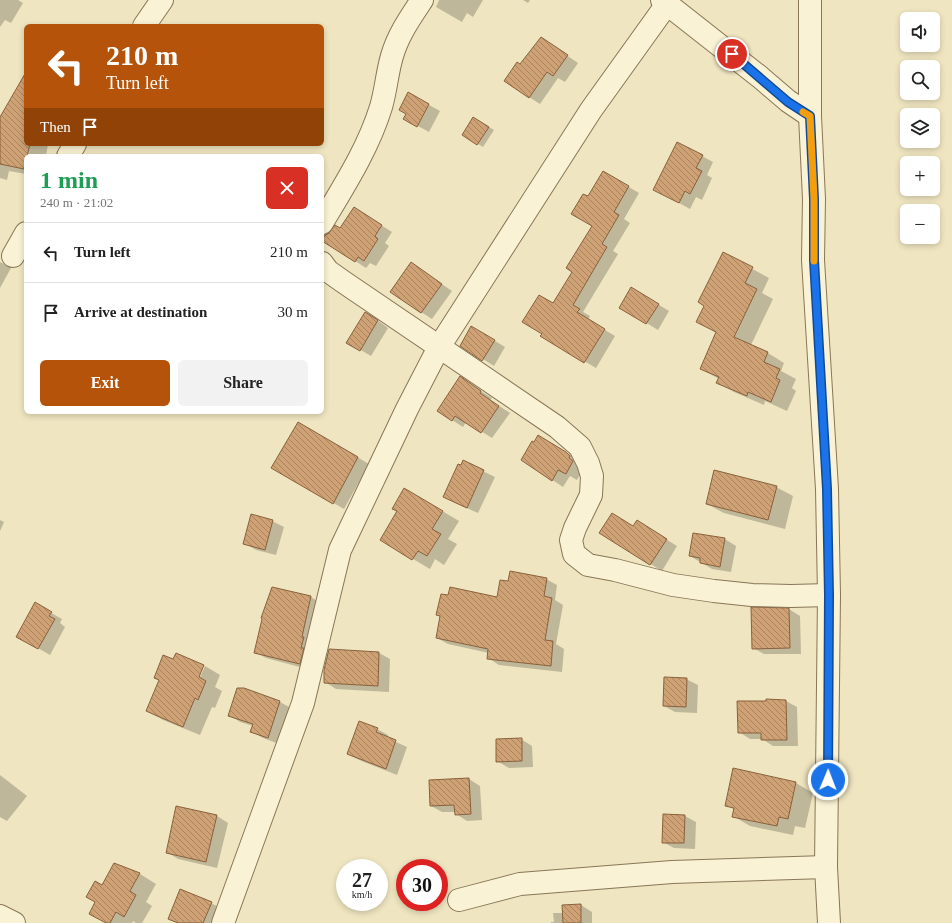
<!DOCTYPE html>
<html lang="en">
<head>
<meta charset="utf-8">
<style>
	body { margin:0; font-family:"Times New Roman",serif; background:#f2f2f2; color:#222; height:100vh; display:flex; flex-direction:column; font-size:15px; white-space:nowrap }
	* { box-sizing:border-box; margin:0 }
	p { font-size:13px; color:#767676 }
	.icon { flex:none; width:22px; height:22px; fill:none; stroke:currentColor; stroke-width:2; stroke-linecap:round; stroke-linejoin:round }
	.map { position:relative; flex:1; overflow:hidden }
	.side { position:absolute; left:24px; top:154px; width:300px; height:260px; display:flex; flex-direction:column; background:#fff; border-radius:6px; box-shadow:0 2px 6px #0003 }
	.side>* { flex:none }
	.top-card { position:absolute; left:24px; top:24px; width:300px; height:122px; border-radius:6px; box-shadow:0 2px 6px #0003; background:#b45309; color:#fff; overflow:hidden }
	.fabs { position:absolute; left:900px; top:12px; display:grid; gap:8px }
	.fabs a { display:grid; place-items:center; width:40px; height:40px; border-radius:6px; background:#fff; box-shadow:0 2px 6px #0003; font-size:20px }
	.speed { position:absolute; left:336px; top:859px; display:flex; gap:8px; font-size:20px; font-weight:700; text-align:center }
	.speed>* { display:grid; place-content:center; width:52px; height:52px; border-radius:50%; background:#fff; box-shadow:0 2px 6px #0003; line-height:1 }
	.speed small { font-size:10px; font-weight:400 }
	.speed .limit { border:6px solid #d22; background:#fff; color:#111 }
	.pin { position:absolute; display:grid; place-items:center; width:34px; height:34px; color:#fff; margin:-17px; border:2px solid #fff; border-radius:50%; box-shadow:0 1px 4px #0007 }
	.me { position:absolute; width:44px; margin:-22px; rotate:1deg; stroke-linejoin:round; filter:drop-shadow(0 0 3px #0008) }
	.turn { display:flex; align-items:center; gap:14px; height:84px; padding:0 16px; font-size:18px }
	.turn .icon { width:52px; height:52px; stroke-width:2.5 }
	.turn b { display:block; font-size:28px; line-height:34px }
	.then { display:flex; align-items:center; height:38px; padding:0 16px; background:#0003; gap:8px; font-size:15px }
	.round { display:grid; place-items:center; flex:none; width:42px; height:42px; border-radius:6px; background:#f2f2f2 }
	.overview { display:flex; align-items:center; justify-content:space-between; height:68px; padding:0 16px }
	h1 { font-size:24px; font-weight:800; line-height:30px; color:#1e9e55 }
	.cta { display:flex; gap:8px; margin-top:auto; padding:8px 16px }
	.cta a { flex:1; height:46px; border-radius:6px; background:#b45309; color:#fff; font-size:16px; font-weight:800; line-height:46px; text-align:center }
	.cta a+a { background:#f2f2f2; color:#222 }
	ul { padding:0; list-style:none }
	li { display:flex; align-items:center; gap:12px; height:60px; padding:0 16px; border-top:1px solid #e0e0e0 }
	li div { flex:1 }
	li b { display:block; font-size:15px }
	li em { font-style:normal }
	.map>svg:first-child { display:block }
</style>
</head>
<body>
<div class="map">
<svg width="952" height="923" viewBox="0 0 952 923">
	<defs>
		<pattern id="building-back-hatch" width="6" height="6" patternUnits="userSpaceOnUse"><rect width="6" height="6" fill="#cfa275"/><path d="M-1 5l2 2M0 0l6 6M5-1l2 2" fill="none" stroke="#a9845f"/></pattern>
	</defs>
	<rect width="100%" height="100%" fill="#efe5c0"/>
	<g fill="#0003">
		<path d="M0 0H18L23 3 11 23 5 20 0 27Z"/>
		<path d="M439 0H483L473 17 467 13 462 22 436 7Z"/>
		<path d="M523 0H530L528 3Z"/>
		<path d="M541 38 578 63 565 82 558 78 540 104 529 97 521 65Z"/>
		<path d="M26 78V144H48L46 156H26V174L9 171 7 180 0 178V119Z"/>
		<path d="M409 94 440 111 429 132 405 119 407 114Z"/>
		<path d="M474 118 494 130 483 147 463 135Z"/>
		<path d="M702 156 713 162 707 175 712 178 702 200 696 197 690 209 666 196Z"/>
		<path d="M603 172 639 193 624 219 630 223 613 251 618 254 583 312 590 316 588 320 615 336 596 368 542 336 554 305 574 272 593 225 588 198Z"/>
		<path d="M354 208 392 232 385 243 389 246 376 266 370 263 366 268 323 240 341 229Z"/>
		<path d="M723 253 769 278 762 293 773 299 751 345 768 353 784 363 781 371 796 379 792 388 796 391 787 411 765 401 764 405 734 392 718 383 719 379 701 369 717 333 697 322 705 306Z"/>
		<path d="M0 262 11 268 0 288Z"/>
		<path d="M411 263 452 291 432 319 421 312Z"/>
		<path d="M643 295 669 311 658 330 620 307Z"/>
		<path d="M376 319 388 328 371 356 347 342Z"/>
		<path d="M472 327 505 347 494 366 461 345Z"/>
		<path d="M460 378 492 398 490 400 510 413 492 438 466 422 463 427 452 420Z"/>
		<path d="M299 423 369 464 344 509 272 468Z"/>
		<path d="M539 437 578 459 584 468 577 480 570 476 563 487 522 460Z"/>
		<path d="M464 462 495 477 478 513 455 503 462 467Z"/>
		<path d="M776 487 793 496 785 529 724 513 707 504Z"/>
		<path d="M405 489 459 521 448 539 457 544 444 565 435 559 430 569 381 540 398 511Z"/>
		<path d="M0 520 4 522 0 531Z"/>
		<path d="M272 521 284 527 276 555 256 550 244 543Z"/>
		<path d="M634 527 648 528 677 546 662 571 600 533Z"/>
		<path d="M694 534 725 539 736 546 731 572 712 569 690 556Z"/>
		<path d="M546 579 557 585 555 600 563 605 556 644 564 649 562 672 499 665 488 658 489 653 448 644 437 638 441 617 437 615 498 598Z"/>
		<path d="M311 597 322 604 311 670 266 658 255 652Z"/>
		<path d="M35 604 62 619 60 623 65 627 50 655 17 636Z"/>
		<path d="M789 609 800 616 801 654H764L753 648Z"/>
		<path d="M330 650 379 653 390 659 389 692 336 689 325 682Z"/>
		<path d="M176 654 204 666H203L196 682H198L205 666 220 675 215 687 222 691 215 708 212 707 200 735 163 720 147 711Z"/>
		<path d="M686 679 698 685 697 713 675 712 664 706Z"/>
		<path d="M244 689 280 702 291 708 279 744 263 738 252 732 253 726 240 722 229 715Z"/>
		<path d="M786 701 797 707 798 746H773L762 739H750L739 732 738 702Z"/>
		<path d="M377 729 388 735 387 738 407 747 397 775 359 760 348 754Z"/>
		<path d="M521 739 532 746 533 767 509 768 497 761Z"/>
		<path d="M733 769 796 783 813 793 805 828 795 826 793 835 750 826 733 816 735 810 726 805Z"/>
		<path d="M0 775 27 796 7 821 0 817Z"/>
		<path d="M469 779 480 786 482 820 467 821 456 814V812H442L431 806 430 781Z"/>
		<path d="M177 807 217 816 228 823 217 868 178 859 167 852Z"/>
		<path d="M685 816 696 822 695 849 674 848 663 842Z"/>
		<path d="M115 864 140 874 156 884 146 902 152 906 142 923H136L133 921 132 923H107L102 886Z"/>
		<path d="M211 903 222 909 217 923H177L169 918Z"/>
		<path d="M581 905 592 912V923H551V922H554L553 913H564Z"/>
	</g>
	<g fill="url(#building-back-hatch)" stroke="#89613d">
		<path d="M541 37 568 55 553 76 547 72 529 98 504 81 517 62 520 64Z"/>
		<path d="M26 72V144H30L27 156H26L24 169 0 164V117Z"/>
		<path d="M408 92 429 104 417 127 403 119 406 114 399 110Z"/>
		<path d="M473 117 489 127 477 145 462 135Z"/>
		<path d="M677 142 703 155 696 168 702 171 690 194 685 191 679 203 653 190Z"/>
		<path d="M603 171 629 186 614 212 619 215 602 244 607 247 573 305 580 309 577 312 605 329 584 363 540 336 542 334 522 322 539 295 553 303 572 272 566 268 592 226 571 214 583 194 588 196Z"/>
		<path d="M354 207 382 225 375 236 378 239 364 261 358 257 355 262 322 241 325 235 328 234 335 225 340 228Z"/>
		<path d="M723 252 753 267 745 283 757 289 734 337 768 352 764 362 780 369 776 378 780 380 771 402 748 392 747 396 716 383 719 377 700 369 716 332 696 322 704 306 698 302Z"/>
		<path d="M411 262 442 284 421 313 390 292Z"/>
		<path d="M631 287 659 304 646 324 619 308Z"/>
		<path d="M365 312 378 320 360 351 346 343Z"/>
		<path d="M471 326 495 340 482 361 460 346Z"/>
		<path d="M460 376 481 391 480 393 499 406 481 433 455 416 452 421 437 411Z"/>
		<path d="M298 422 358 457 333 504 271 468Z"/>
		<path d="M538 435 566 452 570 456 569 458 573 461 566 474 558 470 552 481 521 460 532 441 534 442Z"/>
		<path d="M463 460 484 470 467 508 443 497 458 464 461 465Z"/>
		<path d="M714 470 777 486 768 520 706 504Z"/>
		<path d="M404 488 443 511 432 529 441 534 427 556 418 551 412 560 380 540 397 511 392 509Z"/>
		<path d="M612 513 633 526 637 520 667 539 650 565 599 533Z"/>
		<path d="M251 514 273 520 265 550 243 544Z"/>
		<path d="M693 533 725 538 720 567 700 563V558L689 556Z"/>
		<path d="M510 571 547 578 544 596 552 598 545 640 553 641 551 666 487 659 488 649 436 638 440 616 436 615 441 594 448 595 450 587 497 597 500 580 508 581Z"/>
		<path d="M272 587 311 596 302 637H304L301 648H304L300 664 254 653 262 619 261 618Z"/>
		<path d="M35 602 52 612 49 616 55 619 38 649 16 637Z"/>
		<path d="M751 607 789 608 790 648 752 649Z"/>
		<path d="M329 649 379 652 378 686 324 683V670Z"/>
		<path d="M176 653 204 665 199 677 206 681 198 700 195 698 183 727 146 711 159 680 154 678 163 655 173 659Z"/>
		<path d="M664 677 687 678 686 707 663 706Z"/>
		<path d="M237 688H244L280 701 268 738 250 732 253 724 228 716Z"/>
		<path d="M766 699 786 700 787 740H761V733H738L737 701H766Z"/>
		<path d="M359 721 378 728 376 732 396 740 386 769 347 754Z"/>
		<path d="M522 738V761L496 762V739Z"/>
		<path d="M733 768 796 782 788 819 779 817 777 826 732 817 734 808 725 806Z"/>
		<path d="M469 778 471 814 455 815 454 805 430 806 429 780Z"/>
		<path d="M176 806 217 815 206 862 166 853Z"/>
		<path d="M663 814 685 815 684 843H662Z"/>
		<path d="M114 863 140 873 130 891 136 895 124 917 116 912 110 923H106L89 914 95 902 86 897 95 881 102 885Z"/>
		<path d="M180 889 212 902 203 923H178L168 919Z"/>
		<path d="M581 904V923H563L562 905Z"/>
	</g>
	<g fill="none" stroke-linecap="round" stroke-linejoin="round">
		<defs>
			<g id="minor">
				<path d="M662 0 760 77 788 101 810 116 814 199 813 260 827 489 829 595 826 867 829 923"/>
				<path d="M810 0V116"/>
				<path d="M144 26 162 0"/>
				<path d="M68 156 75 144"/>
				<path d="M322 223C344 186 368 149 381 107 386 90 387 73 392 56 398 35 410 18 422 0"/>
				<path d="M13 256 26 233"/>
				<path d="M322 263 328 271 345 283 557 427 580 447 588 463 592 476 591 495 575 528 571 540 574 554 588 565 615 570 673 585 714 591 752 595 791 596 829 595"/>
				<path d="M459 900 520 884 672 872 826 867"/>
				<path d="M0 916 14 923"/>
				<path d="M223 923 303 703 340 550 407 409 439 347 591 110 667 4"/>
			</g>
		</defs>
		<use href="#minor" stroke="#897658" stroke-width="24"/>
		<use href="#minor" stroke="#faf2d4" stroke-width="22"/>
	</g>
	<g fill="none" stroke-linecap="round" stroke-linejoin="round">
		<defs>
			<path id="route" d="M732 54 788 102 810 116 814 199V260L827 489 829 595 828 780"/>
		</defs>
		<use href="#route" stroke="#114b97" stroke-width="10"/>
		<use href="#route" stroke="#1a73e8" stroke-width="7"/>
		<path stroke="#f59e0b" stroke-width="7" d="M803 112 810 116 814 199V261"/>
	</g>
</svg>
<div class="fabs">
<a><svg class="icon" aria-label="sound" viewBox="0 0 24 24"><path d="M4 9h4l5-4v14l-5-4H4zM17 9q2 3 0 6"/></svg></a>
<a><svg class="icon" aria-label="search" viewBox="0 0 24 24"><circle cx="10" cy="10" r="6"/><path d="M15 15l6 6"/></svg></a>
<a><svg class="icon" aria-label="layers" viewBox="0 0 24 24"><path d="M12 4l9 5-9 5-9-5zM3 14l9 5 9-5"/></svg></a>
<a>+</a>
<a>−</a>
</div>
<div class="speed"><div>27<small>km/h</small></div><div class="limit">30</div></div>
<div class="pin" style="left:732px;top:54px;background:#d93025"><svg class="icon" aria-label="arrive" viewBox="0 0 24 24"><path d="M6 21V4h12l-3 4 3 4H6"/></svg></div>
<svg class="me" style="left:828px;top:780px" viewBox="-20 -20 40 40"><circle r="17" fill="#1a73e8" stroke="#fff" stroke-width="3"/><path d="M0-11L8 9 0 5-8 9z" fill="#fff"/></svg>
<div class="top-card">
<div class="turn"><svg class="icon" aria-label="left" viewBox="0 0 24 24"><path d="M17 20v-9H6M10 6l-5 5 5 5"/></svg><div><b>210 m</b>Turn left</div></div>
<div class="then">Then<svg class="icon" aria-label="arrive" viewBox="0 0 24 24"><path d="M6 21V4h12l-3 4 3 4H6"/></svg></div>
</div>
<section class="side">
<div class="overview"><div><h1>1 min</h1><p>240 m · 21:02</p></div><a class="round" style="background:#d93025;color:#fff"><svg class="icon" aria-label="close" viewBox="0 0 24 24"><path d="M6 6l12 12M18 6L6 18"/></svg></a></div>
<ul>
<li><svg class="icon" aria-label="left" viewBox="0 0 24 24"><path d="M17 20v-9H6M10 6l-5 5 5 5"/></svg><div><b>Turn left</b></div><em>210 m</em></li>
<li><svg class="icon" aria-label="arrive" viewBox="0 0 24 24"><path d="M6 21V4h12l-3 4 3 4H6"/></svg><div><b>Arrive at destination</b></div><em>30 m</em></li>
</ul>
<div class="cta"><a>Exit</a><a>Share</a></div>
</section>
</div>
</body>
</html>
